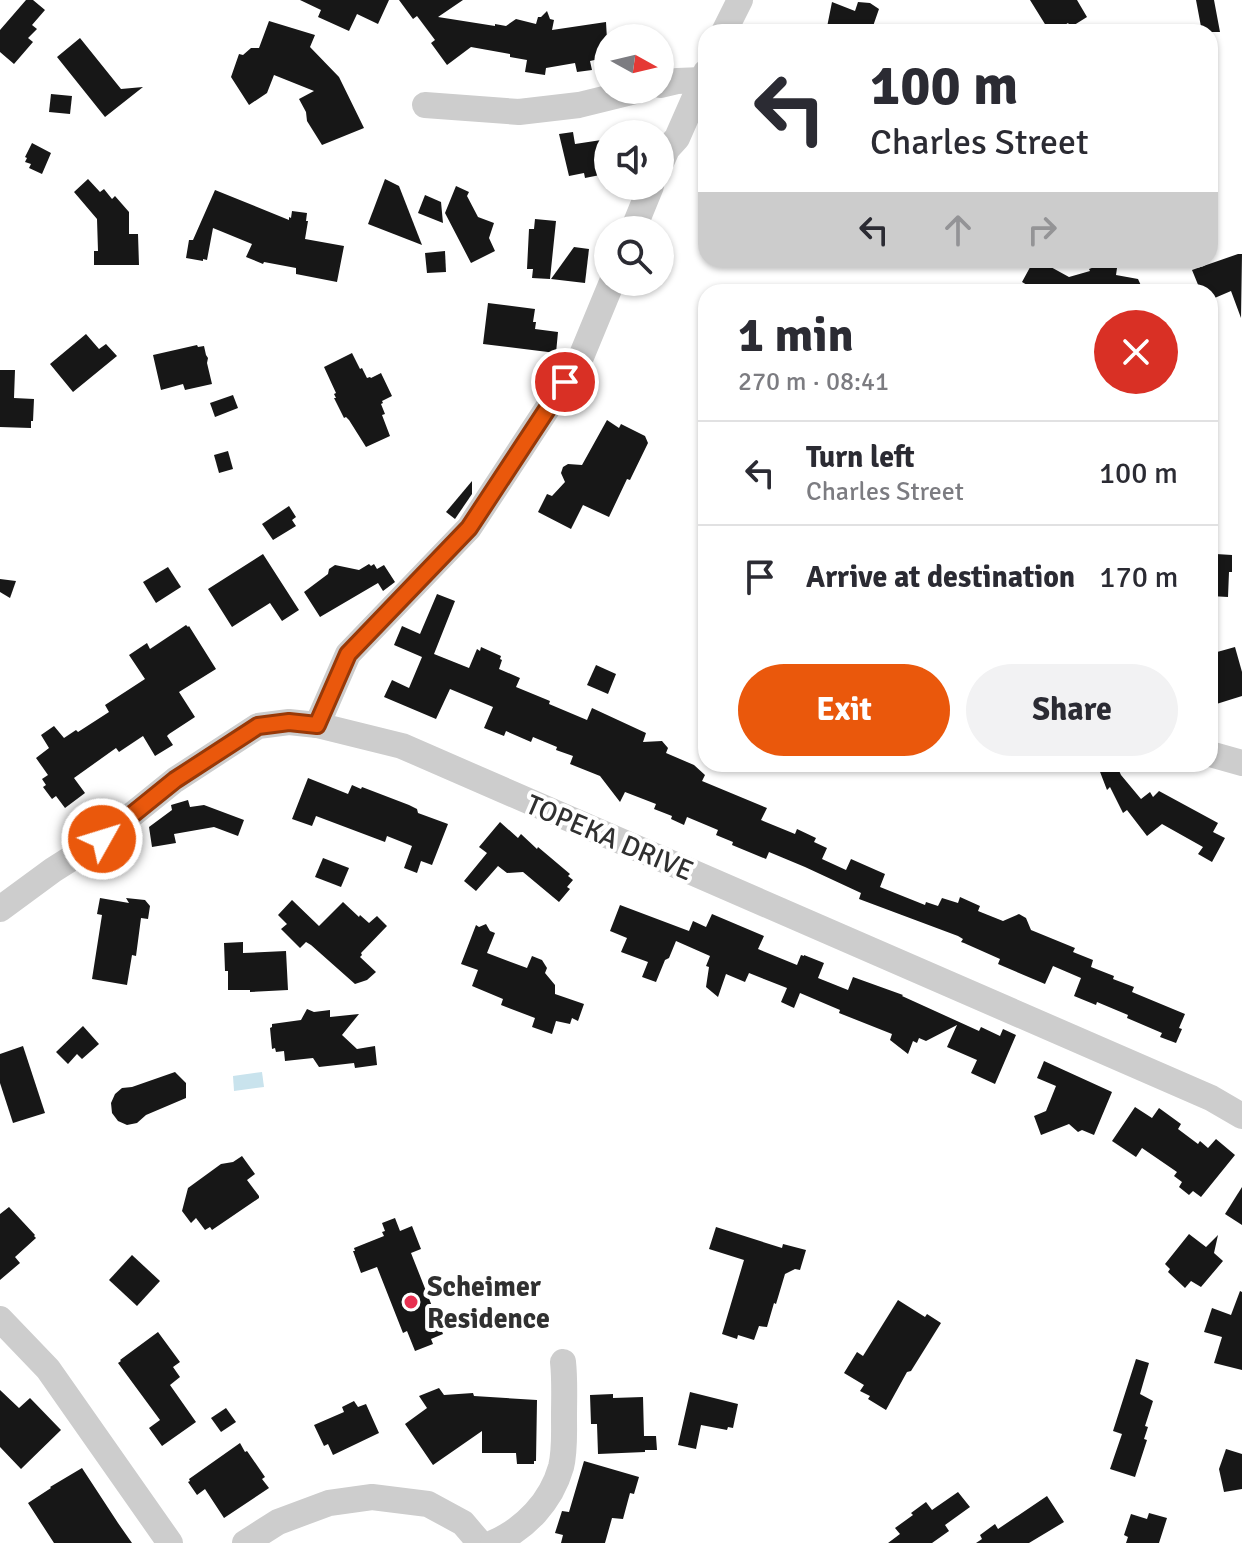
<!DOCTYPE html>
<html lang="en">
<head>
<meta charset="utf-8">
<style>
	body { margin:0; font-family:Signika,sans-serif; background:#f2f2f3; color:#2b2b33; height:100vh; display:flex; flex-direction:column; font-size:30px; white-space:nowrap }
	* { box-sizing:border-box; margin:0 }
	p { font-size:26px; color:#7c7c81 }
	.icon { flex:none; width:44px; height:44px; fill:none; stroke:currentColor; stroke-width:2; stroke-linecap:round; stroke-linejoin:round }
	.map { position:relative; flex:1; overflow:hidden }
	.sheet { position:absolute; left:698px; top:284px; width:520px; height:488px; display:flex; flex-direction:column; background:#fff; border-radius:24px; box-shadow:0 2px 6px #0004 }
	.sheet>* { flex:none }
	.top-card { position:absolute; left:698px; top:24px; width:520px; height:244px; border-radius:24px; box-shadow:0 2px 6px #0004; background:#fff; color:#2b2b33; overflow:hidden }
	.needle { width:52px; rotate:98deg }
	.buttons { position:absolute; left:594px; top:24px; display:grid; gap:16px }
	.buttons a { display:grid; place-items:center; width:80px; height:80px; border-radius:50%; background:#fff; box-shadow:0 2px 6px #0004; font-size:40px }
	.pin { position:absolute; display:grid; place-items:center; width:68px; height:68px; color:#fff; margin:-34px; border:4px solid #fff; border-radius:50%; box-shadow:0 2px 8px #0007 }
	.me { position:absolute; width:88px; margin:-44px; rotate:51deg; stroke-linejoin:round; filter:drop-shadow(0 0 6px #0008) }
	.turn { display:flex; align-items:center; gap:28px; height:168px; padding:0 40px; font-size:36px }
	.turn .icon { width:104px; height:104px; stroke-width:2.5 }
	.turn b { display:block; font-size:56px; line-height:68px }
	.lanes { display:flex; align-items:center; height:76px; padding:0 40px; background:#0003; justify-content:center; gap:40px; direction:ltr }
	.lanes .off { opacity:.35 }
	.round { display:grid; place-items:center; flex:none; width:84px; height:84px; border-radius:42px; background:#f2f2f3 }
	.headline { display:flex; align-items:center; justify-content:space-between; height:136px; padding:0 40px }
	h1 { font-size:48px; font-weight:700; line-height:60px }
	.cta { display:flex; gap:16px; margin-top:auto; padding:16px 40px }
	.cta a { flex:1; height:92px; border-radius:48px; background:#ea580c; color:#fff; font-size:32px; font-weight:700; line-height:92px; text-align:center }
	.cta a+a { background:#f2f2f3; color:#2b2b33 }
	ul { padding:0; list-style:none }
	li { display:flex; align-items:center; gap:24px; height:104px; padding:0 40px; border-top:2px solid #e1e1e2 }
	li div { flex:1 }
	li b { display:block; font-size:30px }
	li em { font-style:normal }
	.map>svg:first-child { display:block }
</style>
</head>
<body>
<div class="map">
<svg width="1242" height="1543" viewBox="0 0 1242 1543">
	<rect width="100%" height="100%" fill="#fff"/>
	<path fill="#c9e3ed" d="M262 1072 264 1087 234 1091 233 1076Z"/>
	<g fill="#171717">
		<path d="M26 0H33L45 10 32 25 37 29 28 38 33 42 14 64 0 52V30Z"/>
		<path d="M300 0H389L378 24 357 14 349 31 318 17 321 10Z"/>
		<path d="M399 0H463L438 17 495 26V24L506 26 516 19 536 24 538 17H541L547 11 550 19 554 20 552 30 606 22 608 57 590 61 592 70 577 72 575 63 546 68 545 75 525 72 527 60 510 57V54L471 47 447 65 431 43 435 40 417 16 413 19Z"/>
		<path d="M1030 0H1077L1087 17 1071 27 1068 23 1058 29H1048Z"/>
		<path d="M1196 0H1214L1220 32H1202Z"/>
		<path d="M832 2 855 11 858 2 870 3 879 9 871 32H826Z"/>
		<path d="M269 21 315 35 310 47 339 77 364 128 322 145 307 121 306 112 299 99 314 91 274 75 267 93 249 105 231 77 239 54 243 55 251 48H259Z"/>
		<path d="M80 38 121 89 143 87 105 117 57 57Z"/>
		<path d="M51 94 72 96 70 114 49 112Z"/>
		<path d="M573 132 575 144 608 139V166L604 167 605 174 585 178 584 173 569 176 559 134Z"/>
		<path d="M32 143 51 153 42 174 29 168 31 164 25 162 27 158 25 157Z"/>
		<path d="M88 179 100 192 104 189 112 199 115 196 129 212V234H138L139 265H94V251H98L97 219 74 192Z"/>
		<path d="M385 179 399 186 422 245 368 224Z"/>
		<path d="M456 186 469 192 467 196 478 217 494 223 489 238 495 251 471 263 445 213Z"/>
		<path d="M215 190 289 220V217L291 218 292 211 307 213 306 221H308L305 239 344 246 337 282 296 274V268L264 262 263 264 246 257 252 244 213 228 207 260 203 259V261L186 258 189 240H193Z"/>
		<path d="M425 195 441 202 443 223 418 213Z"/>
		<path d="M535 219 556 221 550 279 532 278 533 269H527L529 229H534Z"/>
		<path d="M574 247 589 249 585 283 551 279Z"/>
		<path d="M445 251 446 272 427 273 425 253Z"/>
		<path d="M1238 254H1242L1241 318 1231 291 1210 300V292H1201L1192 270Z"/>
		<path d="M1034 260H1038L1069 277 1090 271 1089 269 1100 265 1099 260 1118 261 1116 275 1138 279 1144 292H1039L1022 282Z"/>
		<path d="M488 303 535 309 533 322H536L535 329 558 332 556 353 483 344Z"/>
		<path d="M86 334 99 349 106 344 117 356 73 392 50 364Z"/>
		<path d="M197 345 198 347 204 346 206 355 208 358 207 363 212 384 185 390 183 384 161 390 153 355Z"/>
		<path d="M352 353 360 369 362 368 367 378 370 377 371 378 381 373 392 396 382 401 383 403 381 404 385 414 382 415 390 436 366 447 349 420 346 417 344 418 334 398H336L334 394 336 393 324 367Z"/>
		<path d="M0 370H15L14 398 34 399 33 421H31V428L0 427Z"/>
		<path d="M233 395 238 408 215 417 210 403Z"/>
		<path d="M607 420 619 428 621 424 645 436 648 443 630 480 627 479 609 517 583 505 571 529 538 512 547 494 552 496 565 482 561 473 563 467 568 464 582 465Z"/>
		<path d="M228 451 233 469 219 473 214 455Z"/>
		<path d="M472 481V494L455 519 446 512Z"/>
		<path d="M289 506 296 517 292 520 296 526 273 540 262 524Z"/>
		<path d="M263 554 299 610 282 621 270 603 232 627 208 589Z"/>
		<path d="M1216 554 1232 555V572H1229L1228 597 1210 596V558H1216Z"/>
		<path d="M369 564 371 566 374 564 377 569 384 565 395 582 383 591 378 583 320 617 304 592 328 574 329 569 335 565 359 570Z"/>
		<path d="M168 567 181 587 156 603 143 582Z"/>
		<path d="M0 579 16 581 10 598 0 592Z"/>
		<path d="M437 594 455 601 434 654 469 668 477 649 480 651 481 647 501 656 500 659 502 660 499 669 520 678 516 687 550 701 549 704 587 720 592 708 646 733 643 742 662 741 668 748 666 753 694 765 705 775 702 781 767 808 761 820 795 834 797 829 816 838 814 842 827 848 822 859 846 870 851 859 885 874 880 887 925 905 926 902 938 906 942 898 958 903 960 897 980 906 978 911 1003 921 1019 914 1026 918 1031 930 1075 948 1073 952 1093 960 1091 967 1114 976 1113 979 1134 987 1132 992 1185 1014 1179 1028 1182 1029 1176 1043 1160 1037 1162 1033 1127 1018 1128 1015 1097 1002 1096 1005 1074 996 1081 978 1053 966 1045 984 998 964 1000 959 964 943 961 942 963 939 958 936 859 899 861 893 805 867 769 852 766 859 732 845 733 842 716 835 718 830 687 817 684 825 671 819 672 816 654 809 656 804 625 792 620 802 600 776 570 764 573 756 556 750 557 747 533 737 531 742 506 731 504 736 484 728 493 707 450 689 436 719 384 697 392 680 409 688 422 657 394 645 402 626 420 634Z"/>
		<path d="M186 625 188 627 189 626 216 669 179 692 195 717 169 734 167 736 173 745 155 756 143 736 119 752 116 748 74 778 85 793 65 808 56 796 52 799 43 787 46 785 42 779 48 775 36 758 49 748 41 735 54 726 64 738 76 730 78 732 109 712 105 705 145 679 129 655 147 643 150 649Z"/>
		<path d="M1235 647 1242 672V696L1210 706V654Z"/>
		<path d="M596 665 616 674 608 694 587 685Z"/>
		<path d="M1097 764H1116L1121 775 1141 799 1150 792 1153 797 1159 791 1218 823 1213 832 1225 838 1212 862 1198 854 1203 847 1162 824 1147 836 1127 810 1123 813 1110 787 1107 790Z"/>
		<path d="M308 778 348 794 352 785 361 789 362 787 409 805 417 809 418 813 448 824 432 865 421 861 417 873 404 868 412 846 387 836 385 842 316 816 312 826 292 819Z"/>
		<path d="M188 800 190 807 204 805 244 820 238 836 214 827 174 834 176 843 152 847 149 827 172 810 171 805Z"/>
		<path d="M500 822 518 838 521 834 537 849 538 847 570 874 568 876 573 880 567 887 570 889 559 902 523 872 507 873 498 866 476 891 464 881 487 853 479 847Z"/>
		<path d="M323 858 349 868 341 887 315 877Z"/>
		<path d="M100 898 129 903 126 898 145 900 150 906 148 919 141 918 136 956 132 955 127 985 92 979 102 915 97 914Z"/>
		<path d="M292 900 319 926 343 902 359 917 360 915 369 923 377 916 387 926 361 953 362 955 360 957 376 972 367 980 355 984 311 945 306 942 300 948 281 929 287 924 278 915Z"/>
		<path d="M620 905 689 931 693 921 706 927 712 914 764 936 758 949 797 965 801 955 804 956V955L824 963 818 978 848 990 853 977 903 995 902 996 979 1031 981 1027 1000 1036 1003 1029 1016 1035 995 1084 971 1073 977 1060 947 1047 957 1025 926 1041 919 1038 917 1043 913 1041 908 1054 890 1040 892 1034 839 1013 840 1010 800 993 794 1008 781 1002 787 988 749 973 745 982 726 974 718 997 706 987 709 967 706 966 710 956 676 941 669 958 665 960 656 982 642 977 648 962 621 952 627 938 610 931Z"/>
		<path d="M486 924 490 931 495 933 487 953 527 968 532 956 542 960 547 968 545 973 555 985V994L584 1004 578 1021 572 1018 570 1024 556 1021 552 1034 532 1027 535 1018 501 1005 503 999 472 986 478 970 461 964 476 925 479 927Z"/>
		<path d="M243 942V953L286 951 288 990 250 992V990H228V971H225L224 943Z"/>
		<path d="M307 1009 314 1012 330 1010V1017L359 1014 342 1035 357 1049 375 1046 377 1065 355 1068 354 1063 319 1067 313 1058 285 1061 284 1051 276 1052 275 1048 272 1049 270 1028 272 1027V1024L301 1020Z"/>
		<path d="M83 1026 99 1044 82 1059 77 1054 68 1064 56 1052Z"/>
		<path d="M23 1046 45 1113 13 1123 0 1083V1054Z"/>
		<path d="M1044 1061 1112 1092 1094 1135 1082 1130 1078 1132 1069 1124 1041 1135 1034 1116 1046 1111 1056 1086 1037 1078Z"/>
		<path d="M175 1072 186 1083V1098L146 1115 137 1123 127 1125 118 1121 112 1113 111 1103 115 1094 122 1088 132 1087Z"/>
		<path d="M1135 1107 1152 1118 1159 1108 1181 1124 1178 1129 1198 1144 1200 1141 1208 1148 1216 1139 1235 1155 1201 1197 1193 1191 1189 1195 1179 1187 1182 1182 1174 1176 1177 1172 1142 1148 1136 1157 1112 1141Z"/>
		<path d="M242 1156 255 1174 247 1180 259 1196V1198L212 1230 210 1227 205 1230 196 1218 191 1223 182 1211 188 1188 221 1164 233 1162Z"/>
		<path d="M1242 1187V1225L1225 1214Z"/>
		<path d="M9 1207 35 1235 34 1236 36 1238 15 1257 20 1263 0 1280V1214Z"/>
		<path d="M395 1218 400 1231 412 1226 421 1249 411 1253 443 1334 431 1339 433 1344 415 1351 407 1331 403 1333 377 1267 361 1273 353 1251H355L354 1248 384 1236 382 1232 385 1231 382 1223Z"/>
		<path d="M716 1227 782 1248 783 1244 806 1250 800 1270 795 1269 785 1274 776 1304 774 1303 767 1327 759 1326 754 1340 738 1335 737 1339 722 1334 744 1260 709 1249Z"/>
		<path d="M1189 1234 1206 1247 1218 1235 1214 1253 1223 1261 1201 1287 1191 1281 1185 1288 1168 1272 1170 1269 1165 1264Z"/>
		<path d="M132 1255 160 1281 137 1306 109 1280Z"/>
		<path d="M1240 1291 1242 1292V1370L1214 1363 1222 1337 1204 1332 1212 1308 1231 1315Z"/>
		<path d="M898 1300 925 1317 927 1314 941 1323 911 1371 907 1372 886 1410 868 1399 870 1396 860 1391 864 1385 844 1373 857 1352 863 1356Z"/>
		<path d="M158 1332 180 1362 173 1367 180 1377 170 1385 196 1422 162 1446 149 1428 160 1420 118 1363 121 1361 120 1360Z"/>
		<path d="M1136 1359 1149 1363 1140 1394 1153 1401 1145 1426 1148 1427 1144 1439 1147 1440 1135 1477 1110 1469 1122 1434 1113 1431Z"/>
		<path d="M439 1388 444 1395 473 1393 474 1396 537 1400 536 1461H534V1464H517L516 1453H482V1431L433 1465 405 1424 427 1408 419 1396Z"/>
		<path d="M0 1390 19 1408 30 1398 61 1430 21 1469 0 1447Z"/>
		<path d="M690 1392 738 1404 733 1428 728 1427 727 1430 701 1425 696 1449 678 1445Z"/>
		<path d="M613 1394V1398L643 1397 644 1436H656L657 1450H645V1452L598 1454 597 1424H591L590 1395Z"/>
		<path d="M354 1401 358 1407 366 1404 379 1433 333 1455 328 1444 324 1446 314 1425 344 1412 342 1407Z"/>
		<path d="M226 1408 236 1422 221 1432 211 1418Z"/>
		<path d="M240 1443 245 1452 247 1451 265 1477 262 1479 269 1488 224 1518 205 1489 197 1495 188 1482 190 1481 189 1479Z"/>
		<path d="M1226 1449 1242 1454V1489L1224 1492 1219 1469Z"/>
		<path d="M584 1461 639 1477 634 1494 630 1493 623 1519 612 1518 605 1543H561L563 1535 555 1533 562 1511 569 1512Z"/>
		<path d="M82 1468 118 1523 132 1543H54L28 1503 51 1488 50 1487Z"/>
		<path d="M958 1492 970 1507 945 1525 949 1531 932 1543H888L900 1534 895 1528 913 1515 911 1513 926 1502 932 1510Z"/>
		<path d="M1047 1496 1064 1522 1029 1543H976L982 1539 980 1535 995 1524 998 1529Z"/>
		<path d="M1149 1513 1167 1518 1159 1543H1126L1128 1537 1124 1535 1131 1514 1147 1519Z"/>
	</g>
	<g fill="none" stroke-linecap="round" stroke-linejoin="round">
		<g stroke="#cdcdcd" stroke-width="26">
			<path d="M724 32 740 0"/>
			<path d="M660 85 677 81 702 80"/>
			<path d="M425 105 519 112 579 105 640 90"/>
			<path d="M660 165 667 149 677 138 706 72"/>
			<path d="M633 230 651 186"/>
			<path d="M317 725 348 654 469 528 581 357 612 282"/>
			<path d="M1210 754 1242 763"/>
			<path d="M0 909 53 870 102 839 175 780 258 726 289 722 317 725 402 746 1211 1098 1242 1116"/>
			<path d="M0 1319 48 1369 170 1543"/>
			<path d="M245 1543 278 1522 329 1503 372 1497 428 1504 463 1523 480 1543"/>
			<path d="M493 1543C525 1529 551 1502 561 1467 565 1451 564 1434 564 1417 564 1399 565 1380 563 1362"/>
		</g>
	</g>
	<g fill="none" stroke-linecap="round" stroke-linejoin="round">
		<defs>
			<path id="route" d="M102 839 175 780 258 726 289 722 317 725 348 654 469 528 565 382"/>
		</defs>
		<use href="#route" stroke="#983908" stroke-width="20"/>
		<use href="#route" stroke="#ea580c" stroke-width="14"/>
	</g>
	<circle fill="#e83051" stroke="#fff" stroke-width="3" cx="411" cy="1302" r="8"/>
	<g text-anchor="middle" stroke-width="8" stroke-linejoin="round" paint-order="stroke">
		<g font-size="28" fill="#303030" stroke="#fff">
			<text transform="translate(610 837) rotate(23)" y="10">TOPEKA DRIVE</text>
		</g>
		<g font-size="28" font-weight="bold" fill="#303030" stroke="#fff" text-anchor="start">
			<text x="427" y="1296">Scheimer<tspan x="427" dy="32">Residence</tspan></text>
		</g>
	</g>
</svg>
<div class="buttons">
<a><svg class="needle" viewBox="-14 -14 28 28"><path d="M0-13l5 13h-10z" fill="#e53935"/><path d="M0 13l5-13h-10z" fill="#7c7c81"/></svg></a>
<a><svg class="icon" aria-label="sound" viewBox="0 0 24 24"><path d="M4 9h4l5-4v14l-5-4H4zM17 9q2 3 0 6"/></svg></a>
<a><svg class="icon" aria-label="search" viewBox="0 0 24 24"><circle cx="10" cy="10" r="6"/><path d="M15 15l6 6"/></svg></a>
</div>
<div class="pin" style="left:565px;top:382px;background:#d93025"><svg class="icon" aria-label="arrive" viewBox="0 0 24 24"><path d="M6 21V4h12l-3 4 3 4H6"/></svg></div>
<svg class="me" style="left:102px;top:839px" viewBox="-20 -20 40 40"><circle r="17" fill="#ea580c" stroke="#fff" stroke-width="3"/><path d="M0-11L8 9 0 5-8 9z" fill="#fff"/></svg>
<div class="top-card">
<div class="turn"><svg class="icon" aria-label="left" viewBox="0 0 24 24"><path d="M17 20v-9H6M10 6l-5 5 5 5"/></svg><div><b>100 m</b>Charles Street</div></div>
<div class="lanes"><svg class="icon" aria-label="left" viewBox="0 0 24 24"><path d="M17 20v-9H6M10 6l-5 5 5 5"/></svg><svg class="icon off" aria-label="ahead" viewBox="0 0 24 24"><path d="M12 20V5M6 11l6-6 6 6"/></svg><svg class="icon off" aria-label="right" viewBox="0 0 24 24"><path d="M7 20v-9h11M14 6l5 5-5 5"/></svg></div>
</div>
<section class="sheet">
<div class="headline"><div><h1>1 min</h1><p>270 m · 08:41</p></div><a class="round" style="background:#d93025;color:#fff"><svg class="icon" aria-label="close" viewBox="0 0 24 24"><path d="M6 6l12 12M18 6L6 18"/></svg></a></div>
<ul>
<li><svg class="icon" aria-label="left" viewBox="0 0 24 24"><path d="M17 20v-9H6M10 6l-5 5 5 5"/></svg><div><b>Turn left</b><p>Charles Street</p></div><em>100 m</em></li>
<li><svg class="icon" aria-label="arrive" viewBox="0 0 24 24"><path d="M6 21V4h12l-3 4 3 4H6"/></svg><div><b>Arrive at destination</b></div><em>170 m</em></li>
</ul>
<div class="cta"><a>Exit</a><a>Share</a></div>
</section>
</div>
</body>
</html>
